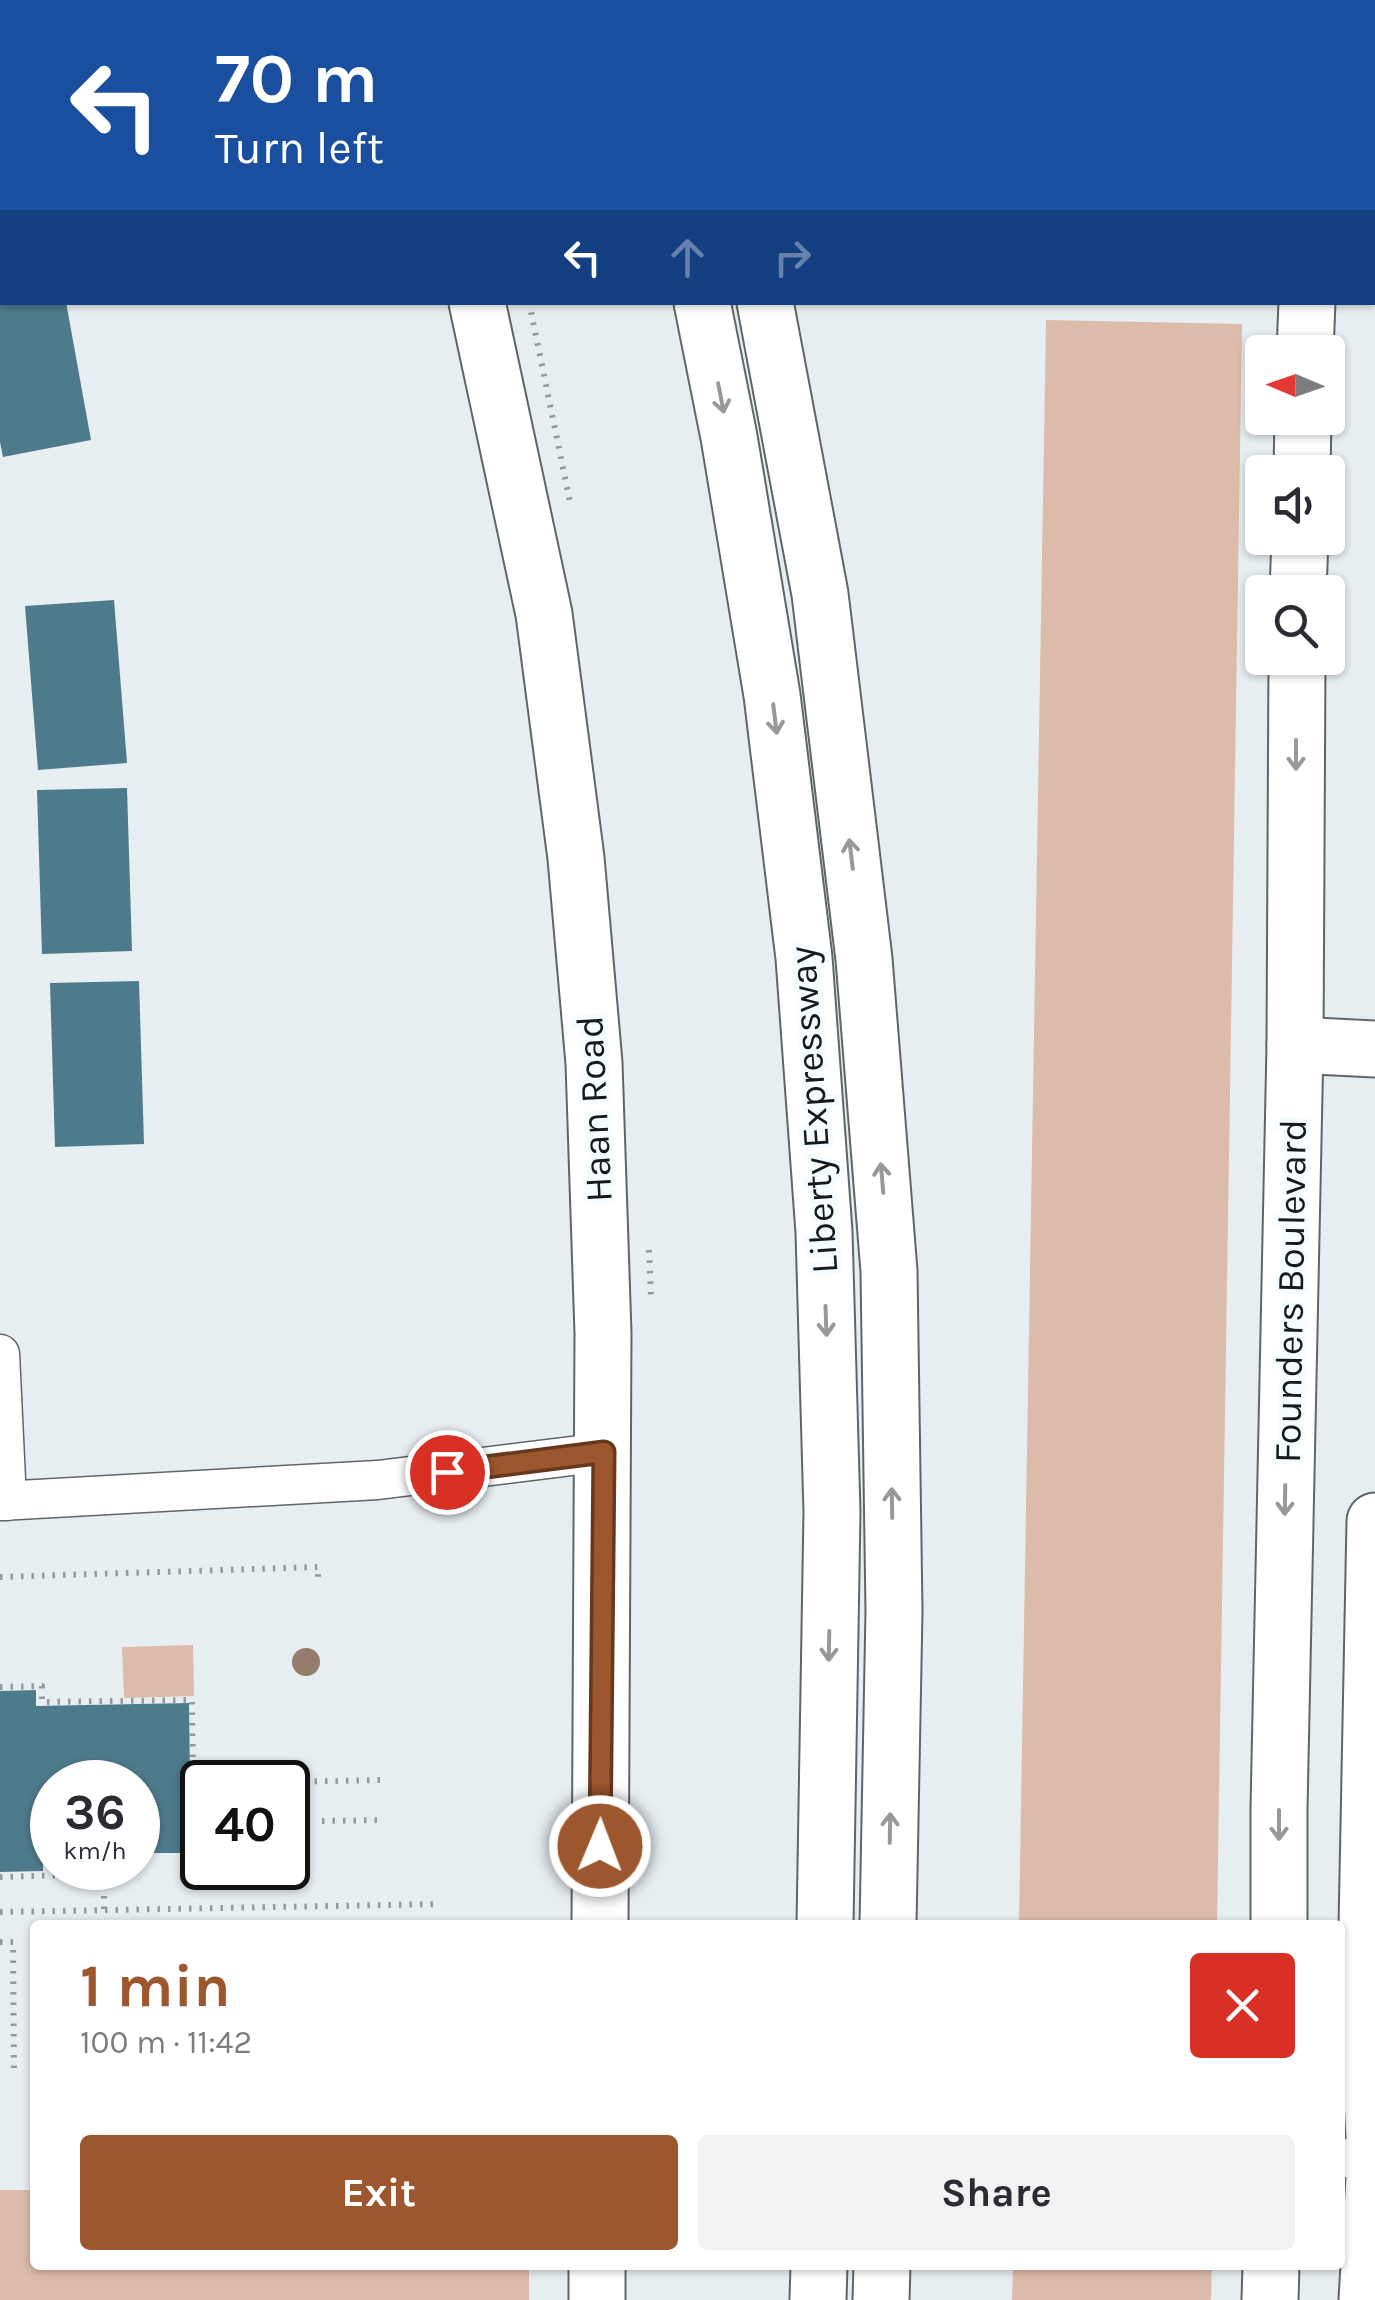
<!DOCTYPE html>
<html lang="en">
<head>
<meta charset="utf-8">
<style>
	body { margin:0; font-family:Karla,sans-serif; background:#f2f2f3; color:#2b2b33; height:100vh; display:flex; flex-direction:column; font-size:38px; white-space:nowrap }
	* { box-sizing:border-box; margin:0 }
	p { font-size:32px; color:#7c7c81 }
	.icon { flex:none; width:55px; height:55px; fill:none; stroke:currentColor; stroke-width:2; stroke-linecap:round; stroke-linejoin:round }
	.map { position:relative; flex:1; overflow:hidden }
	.details { position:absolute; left:30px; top:1920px; width:1315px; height:350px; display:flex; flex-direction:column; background:#fff; border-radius:10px; box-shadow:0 2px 8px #0004 }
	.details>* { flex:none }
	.banner { position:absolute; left:0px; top:0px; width:1375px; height:305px; box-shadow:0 2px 8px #0004; background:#1a4fa0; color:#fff; overflow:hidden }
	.needle { width:65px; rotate:272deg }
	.fabs { position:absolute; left:1245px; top:335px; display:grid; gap:20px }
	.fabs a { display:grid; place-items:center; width:100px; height:100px; border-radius:10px; background:#fff; box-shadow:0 2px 8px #0004; font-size:50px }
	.speed { position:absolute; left:30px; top:1760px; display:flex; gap:20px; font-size:50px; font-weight:700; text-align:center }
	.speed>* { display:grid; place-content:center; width:130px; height:130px; border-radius:50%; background:#fff; box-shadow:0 2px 8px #0004; line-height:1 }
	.speed small { font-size:25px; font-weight:400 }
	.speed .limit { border:5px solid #111; border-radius:15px; background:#fff; color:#111 }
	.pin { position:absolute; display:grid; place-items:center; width:85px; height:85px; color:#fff; margin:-42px; border:5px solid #fff; border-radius:50%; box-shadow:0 2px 10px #0007 }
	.me { position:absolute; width:110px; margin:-55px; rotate:1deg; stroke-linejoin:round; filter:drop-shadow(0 0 8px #0008) }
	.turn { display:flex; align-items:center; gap:35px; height:210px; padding:0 50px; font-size:45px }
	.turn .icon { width:130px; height:130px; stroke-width:2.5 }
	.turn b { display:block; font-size:70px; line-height:85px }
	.lanes { display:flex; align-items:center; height:95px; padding:0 50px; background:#0003; justify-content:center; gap:50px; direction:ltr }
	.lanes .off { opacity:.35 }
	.round { display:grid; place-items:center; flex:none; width:105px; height:105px; border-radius:10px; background:#f2f2f3 }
	.headline { display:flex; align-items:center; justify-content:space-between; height:170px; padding:0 50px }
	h1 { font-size:60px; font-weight:700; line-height:75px; color:#9d572e }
	.primary-button { display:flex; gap:20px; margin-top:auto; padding:20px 50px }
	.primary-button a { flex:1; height:115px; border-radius:10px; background:#9d572e; color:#fff; font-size:40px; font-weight:700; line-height:115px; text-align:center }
	.primary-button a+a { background:#f2f2f3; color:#2b2b33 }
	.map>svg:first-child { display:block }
</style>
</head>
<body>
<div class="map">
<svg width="1375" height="2300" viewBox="0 0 1375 2300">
	<rect width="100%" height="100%" fill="#e7eef2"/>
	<g fill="#dba">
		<path d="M1046 320 1242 324 1217 1925H1019Z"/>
		<path d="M193 1645 194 1696 124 1698 122 1647Z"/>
		<path d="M0 2190H35V2265H529V2300H0Z"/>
		<path d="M1013 2265H1212L1211 2300H1012Z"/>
	</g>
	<g fill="#4e7b8c">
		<path d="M0 302H66L91 440 3 457 0 442Z"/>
		<path d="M114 600 127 763 38 770 25 606Z"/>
		<path d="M127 788 132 951 42 954 37 790Z"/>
		<path d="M139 981 144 1144 55 1147 50 983Z"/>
		<path d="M36 1690V1706L189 1703 190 1777H208L209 1782H202V1807H190L191 1853H138V1782H52V1855H43V1871L0 1872V1691Z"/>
	</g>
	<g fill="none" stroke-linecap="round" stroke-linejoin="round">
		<defs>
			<g id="street">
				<path d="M0 1354 7 1501"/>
				<path d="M0 1501 378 1480 604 1452"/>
				<path d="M1340 2158 1375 2159"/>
			</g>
			<g id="secondary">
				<path d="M405 0 406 2"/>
				<path d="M1307 0 1308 2"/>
				<path d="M1372 227H1375"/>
				<path d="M477 302 544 614 576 858 594 1063 603 1333 600 1925"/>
				<path d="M1305 352 1307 302"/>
				<path d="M1302 472 1303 418"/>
				<path d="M1298 592 1300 538"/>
				<path d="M1295 1045 1375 1049"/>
				<path d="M1279 1925V1809L1295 1045 1297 658"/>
				<path d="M597 2300V2265"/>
				<path d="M1270 2300 1271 2265"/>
				<path d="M1367 2300 1375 2159 1366 1977 1375 1521"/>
			</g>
			<g id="highway">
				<path d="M634 0V2"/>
				<path d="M694 0V2"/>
				<path d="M702 302 729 437 772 695 804 958 824 1232 832 1512 825 1925"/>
				<path d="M765 302 820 594 864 959 889 1271 894 1611 888 1925"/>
				<path d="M818 2300 819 2265"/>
				<path d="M881 2300 882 2265"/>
			</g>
		</defs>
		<use href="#street" stroke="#5f6669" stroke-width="41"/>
		<use href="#secondary" stroke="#5f6669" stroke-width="59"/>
		<use href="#highway" stroke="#5f6669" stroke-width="59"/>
		<g stroke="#94999c" stroke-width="6" stroke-dasharray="2.5 8" stroke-linecap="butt">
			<path d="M456 0 457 2"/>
			<path d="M529 302 570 502"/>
			<path d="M649 1250 651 1297"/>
			<path d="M0 1577 318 1567V1583"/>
			<path d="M0 1687 42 1686V1702L192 1700 193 1777"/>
			<path d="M253 1782 260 1775 270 1772 280 1777 283 1781"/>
			<path d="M283 1782 382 1780"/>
			<path d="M322 1821 383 1820"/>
			<path d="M0 1877 104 1874V1910"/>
			<path d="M0 1912 441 1904"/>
			<path d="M0 1942H13L14 2070"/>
		</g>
		<use href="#street" stroke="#fff" stroke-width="38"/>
		<use href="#secondary" stroke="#fff" stroke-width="55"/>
		<use href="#highway" stroke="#fff" stroke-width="55"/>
	</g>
	<circle fill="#947d6d" cx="306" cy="1662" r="14"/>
	<defs><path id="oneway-shaft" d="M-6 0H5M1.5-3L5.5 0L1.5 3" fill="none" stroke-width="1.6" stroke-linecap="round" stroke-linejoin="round" transform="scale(2.5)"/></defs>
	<g stroke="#979898">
		<use href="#oneway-shaft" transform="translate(721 398) rotate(79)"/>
		<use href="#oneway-shaft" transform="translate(775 719) rotate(83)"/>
		<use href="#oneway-shaft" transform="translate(1296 755) rotate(90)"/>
		<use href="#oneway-shaft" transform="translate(851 854) rotate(-97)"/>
		<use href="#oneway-shaft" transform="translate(882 1178) rotate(-95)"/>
		<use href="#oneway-shaft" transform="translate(826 1321) rotate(88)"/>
		<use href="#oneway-shaft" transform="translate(1285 1500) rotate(91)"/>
		<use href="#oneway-shaft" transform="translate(892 1503) rotate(-91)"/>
		<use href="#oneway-shaft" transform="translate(829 1646) rotate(91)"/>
		<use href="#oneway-shaft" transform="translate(1279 1825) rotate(90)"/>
		<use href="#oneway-shaft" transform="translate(890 1828) rotate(-89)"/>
	</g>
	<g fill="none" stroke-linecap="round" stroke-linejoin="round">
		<defs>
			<path id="route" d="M447 1472 604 1452 600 1846"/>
		</defs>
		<use href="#route" stroke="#66391e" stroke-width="25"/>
		<use href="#route" stroke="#9d572e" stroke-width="18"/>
	</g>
	<g text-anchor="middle" stroke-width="10" stroke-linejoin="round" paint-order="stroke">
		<g font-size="38" fill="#171a1b" stroke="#f4fcff">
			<text transform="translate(594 1109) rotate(-93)" y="13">Haan Road</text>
			<text transform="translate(813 1110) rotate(-94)" y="13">Liberty Expressway</text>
			<text transform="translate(1290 1291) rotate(-89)" y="13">Founders Boulevard</text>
		</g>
	</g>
</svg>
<div class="fabs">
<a><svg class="needle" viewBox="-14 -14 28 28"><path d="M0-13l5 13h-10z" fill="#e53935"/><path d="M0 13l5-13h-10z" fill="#7c7c81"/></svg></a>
<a><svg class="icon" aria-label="sound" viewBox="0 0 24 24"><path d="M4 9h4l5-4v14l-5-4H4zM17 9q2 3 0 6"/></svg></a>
<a><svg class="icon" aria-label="search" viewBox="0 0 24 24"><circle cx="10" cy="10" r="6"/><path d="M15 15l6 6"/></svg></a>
</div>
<div class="speed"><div>36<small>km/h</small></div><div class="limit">40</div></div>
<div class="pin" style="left:447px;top:1472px;background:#d93025"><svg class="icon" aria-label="arrive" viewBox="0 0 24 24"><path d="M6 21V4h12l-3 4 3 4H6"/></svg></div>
<svg class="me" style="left:600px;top:1846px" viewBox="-20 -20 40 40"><circle r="17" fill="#9d572e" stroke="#fff" stroke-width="3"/><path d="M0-11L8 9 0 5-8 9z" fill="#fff"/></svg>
<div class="banner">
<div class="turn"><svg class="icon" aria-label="left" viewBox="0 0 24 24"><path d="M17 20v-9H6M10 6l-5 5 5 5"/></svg><div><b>70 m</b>Turn left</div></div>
<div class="lanes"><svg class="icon" aria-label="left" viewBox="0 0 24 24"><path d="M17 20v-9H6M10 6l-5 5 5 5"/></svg><svg class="icon off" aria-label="ahead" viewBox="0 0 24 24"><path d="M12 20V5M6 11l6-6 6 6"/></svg><svg class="icon off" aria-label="right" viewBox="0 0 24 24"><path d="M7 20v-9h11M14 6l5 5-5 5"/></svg></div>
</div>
<section class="details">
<div class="headline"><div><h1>1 min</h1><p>100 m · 11:42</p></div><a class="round" style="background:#d93025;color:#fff"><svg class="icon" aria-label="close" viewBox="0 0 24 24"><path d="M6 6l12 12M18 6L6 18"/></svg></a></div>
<div class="primary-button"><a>Exit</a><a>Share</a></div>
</section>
</div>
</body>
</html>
